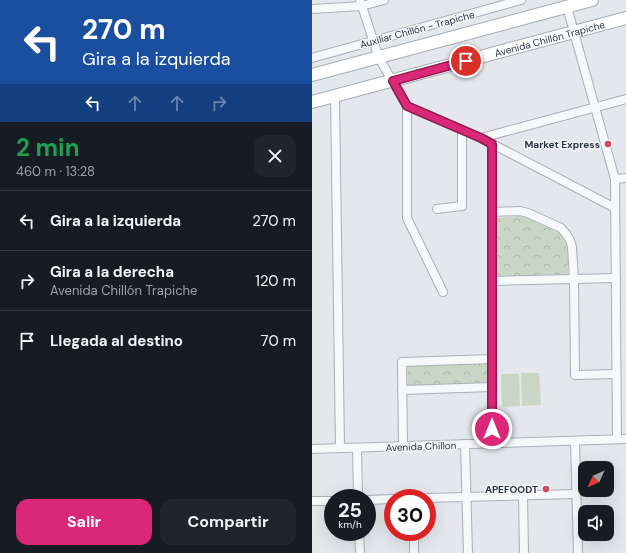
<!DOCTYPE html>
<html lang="es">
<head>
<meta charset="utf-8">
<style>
	body { margin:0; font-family:"DM Sans",sans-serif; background:#20242c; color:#f1f3f6; height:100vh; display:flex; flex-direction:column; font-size:15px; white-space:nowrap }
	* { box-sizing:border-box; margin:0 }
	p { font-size:13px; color:#9ea1a6 }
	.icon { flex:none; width:22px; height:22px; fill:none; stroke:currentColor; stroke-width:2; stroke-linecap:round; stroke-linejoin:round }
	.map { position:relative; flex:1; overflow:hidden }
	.drawer { display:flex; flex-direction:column; background:#171b24; width:312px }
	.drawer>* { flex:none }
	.banner { background:#1a4fa0; color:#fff; overflow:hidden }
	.needle { width:26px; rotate:226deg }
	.fabs { position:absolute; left:266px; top:461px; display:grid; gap:8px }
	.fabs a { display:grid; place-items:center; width:36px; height:36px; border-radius:8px; background:#171b24; box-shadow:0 4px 16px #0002; font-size:20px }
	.speed { position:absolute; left:12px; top:489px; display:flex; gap:8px; font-size:20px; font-weight:700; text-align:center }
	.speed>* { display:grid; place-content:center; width:52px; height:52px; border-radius:50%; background:#171b24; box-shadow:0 4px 16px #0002; line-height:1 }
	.speed small { font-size:10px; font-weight:400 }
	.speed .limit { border:6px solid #d22; background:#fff; color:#111 }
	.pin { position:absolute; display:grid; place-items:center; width:34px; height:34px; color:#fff; margin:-17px; border:2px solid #fff; border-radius:50%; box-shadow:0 1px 4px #0007 }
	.me { position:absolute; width:44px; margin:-22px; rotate:0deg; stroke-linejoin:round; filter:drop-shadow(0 0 3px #0008) }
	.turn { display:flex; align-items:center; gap:14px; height:84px; padding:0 16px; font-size:18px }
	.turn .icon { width:52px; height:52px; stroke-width:2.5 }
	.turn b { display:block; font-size:28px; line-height:34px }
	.lanes { display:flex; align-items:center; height:38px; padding:0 16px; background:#0003; justify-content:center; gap:20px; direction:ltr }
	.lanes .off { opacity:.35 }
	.round { display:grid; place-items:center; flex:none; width:42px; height:42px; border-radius:12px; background:#20242c }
	.overview { display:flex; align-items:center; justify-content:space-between; height:68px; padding:0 16px }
	h1 { font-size:24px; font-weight:700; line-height:30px; color:#1e9e55 }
	.cta { display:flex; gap:8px; margin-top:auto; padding:8px 16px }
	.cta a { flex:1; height:46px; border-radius:12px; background:#db2777; color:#fff; font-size:16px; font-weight:700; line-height:46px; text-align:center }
	.cta a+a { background:#20242c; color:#f1f3f6 }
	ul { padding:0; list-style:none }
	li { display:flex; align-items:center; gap:12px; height:60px; padding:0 16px; border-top:1px solid #363941 }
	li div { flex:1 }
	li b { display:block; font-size:15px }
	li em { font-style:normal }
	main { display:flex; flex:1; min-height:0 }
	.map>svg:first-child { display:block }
</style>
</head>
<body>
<main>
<section class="drawer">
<div class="banner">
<div class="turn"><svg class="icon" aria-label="left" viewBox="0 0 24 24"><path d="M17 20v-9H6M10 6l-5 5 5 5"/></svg><div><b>270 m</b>Gira a la izquierda</div></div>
<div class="lanes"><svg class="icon" aria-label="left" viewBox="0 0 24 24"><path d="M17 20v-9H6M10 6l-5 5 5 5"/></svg><svg class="icon off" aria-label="ahead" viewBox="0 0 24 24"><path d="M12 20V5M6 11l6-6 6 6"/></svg><svg class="icon off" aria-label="ahead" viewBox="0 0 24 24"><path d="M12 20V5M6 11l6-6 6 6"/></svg><svg class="icon off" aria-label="right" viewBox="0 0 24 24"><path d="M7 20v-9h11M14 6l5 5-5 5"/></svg></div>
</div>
<div class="overview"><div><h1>2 min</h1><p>460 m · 13:28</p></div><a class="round"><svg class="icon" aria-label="close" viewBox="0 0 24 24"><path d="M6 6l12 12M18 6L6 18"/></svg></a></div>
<ul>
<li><svg class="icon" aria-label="left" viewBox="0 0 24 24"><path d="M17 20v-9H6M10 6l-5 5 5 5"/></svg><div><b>Gira a la izquierda</b></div><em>270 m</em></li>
<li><svg class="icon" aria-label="right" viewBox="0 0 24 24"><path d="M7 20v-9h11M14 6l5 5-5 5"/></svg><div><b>Gira a la derecha</b><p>Avenida Chillón Trapiche</p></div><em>120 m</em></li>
<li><svg class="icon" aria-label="arrive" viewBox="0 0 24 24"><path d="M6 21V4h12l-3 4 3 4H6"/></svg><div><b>Llegada al destino</b></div><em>70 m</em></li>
</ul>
<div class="cta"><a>Salir</a><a>Compartir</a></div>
</section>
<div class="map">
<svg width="314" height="553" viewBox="0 0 314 553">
	<defs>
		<pattern id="forest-crowns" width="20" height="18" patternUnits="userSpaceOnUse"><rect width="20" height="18" fill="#c9d6c5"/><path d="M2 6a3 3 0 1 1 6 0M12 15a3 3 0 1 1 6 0" fill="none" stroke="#adb8ab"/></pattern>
	</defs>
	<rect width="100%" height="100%" fill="#e4e7ec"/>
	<g fill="url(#forest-crowns)">
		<path d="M208 216C216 218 224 222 232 226 236 228 242 230 246 233 258 243 256 260 256 274L184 276 183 218Z"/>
		<path d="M176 362 177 383 96 386 95 364Z"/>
	</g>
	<g fill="#c9d6c5">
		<path d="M209 373H227L229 405 210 406Z"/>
		<path d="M189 374H207L208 406 190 407Z"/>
	</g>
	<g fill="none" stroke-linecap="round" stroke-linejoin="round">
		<defs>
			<g id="minor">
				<path d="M48 0 67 58 95 106V218L131 292"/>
				<path d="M255 7 303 179 305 439"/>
				<path d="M0 9 50 6 72 0"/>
				<path d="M0 58 209 0"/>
				<path d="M23 96 28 448"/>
				<path d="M95 106 169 138 303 208"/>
				<path d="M169 138 314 99"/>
				<path d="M180 144V443"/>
				<path d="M303 179 314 178"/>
				<path d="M125 209 150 206V131"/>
				<path d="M180 212 208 211 216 213 249 228 254 234 258 240 260 247 262 279 263 375 304 374"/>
				<path d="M180 281 304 278"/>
				<path d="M90 390 180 387"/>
				<path d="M263 441 266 553"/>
				<path d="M153 444 156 553"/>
				<path d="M91 446 90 362 180 359"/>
				<path d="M45 448 46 498"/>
				<path d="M0 449 314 439"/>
				<path d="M211 495 212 553"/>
				<path d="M115 498 264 494"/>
				<path d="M55 500 81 499"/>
				<path d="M0 501H21"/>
				<path d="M47 532 48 553"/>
				<path d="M102 532V553"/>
			</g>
			<g id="primary">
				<path d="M0 75 280 0"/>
				<path id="s1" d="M0 102 314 18"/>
			</g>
		</defs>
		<use href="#minor" stroke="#a9aeb7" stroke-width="10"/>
		<use href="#primary" stroke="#a3abb8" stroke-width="14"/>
		<use href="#minor" stroke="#f7f8fa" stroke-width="8"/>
		<use href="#primary" stroke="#fff" stroke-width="12"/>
	</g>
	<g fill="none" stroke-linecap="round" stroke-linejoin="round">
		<defs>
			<path id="route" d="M154 61 81 81 95 106 169 138 180 144V429"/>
		</defs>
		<use href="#route" stroke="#8e194d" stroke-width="10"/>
		<use href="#route" stroke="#db2777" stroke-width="7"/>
	</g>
	<g fill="#d1495b" stroke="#f4f6f9" stroke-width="1.5">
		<circle cx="296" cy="144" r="4"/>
		<circle cx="234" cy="489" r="4"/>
	</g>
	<g text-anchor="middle" stroke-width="3" stroke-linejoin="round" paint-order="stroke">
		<g font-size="10" fill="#2b3445" stroke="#f4f6f9">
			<text transform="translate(105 29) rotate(-15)" y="4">Auxiliar Chillón - Trapiche</text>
			<text dy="4" stroke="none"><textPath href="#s1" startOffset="246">Avenida Chillón Trapiche</textPath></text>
			<text transform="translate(109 446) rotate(-2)" y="4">Avenida Chillon</text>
		</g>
		<g font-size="10" font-weight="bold" fill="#2b3445" stroke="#f4f6f9" text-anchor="end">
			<text x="288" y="148">Market Express</text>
			<text x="226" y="493">APEFOODT</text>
		</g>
	</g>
</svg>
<div class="fabs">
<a><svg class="needle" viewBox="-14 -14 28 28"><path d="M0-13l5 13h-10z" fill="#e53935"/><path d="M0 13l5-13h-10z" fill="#9ea1a6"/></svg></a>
<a><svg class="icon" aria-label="sound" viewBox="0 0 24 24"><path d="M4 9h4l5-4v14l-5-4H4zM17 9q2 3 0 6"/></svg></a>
</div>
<div class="speed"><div>25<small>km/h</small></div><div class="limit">30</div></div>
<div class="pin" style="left:154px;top:61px;background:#d93025"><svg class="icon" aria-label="arrive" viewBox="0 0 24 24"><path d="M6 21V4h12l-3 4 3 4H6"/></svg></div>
<svg class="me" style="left:180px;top:429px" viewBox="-20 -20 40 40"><circle r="17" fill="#db2777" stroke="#fff" stroke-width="3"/><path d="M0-11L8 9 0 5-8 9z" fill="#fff"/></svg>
</div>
</main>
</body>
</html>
